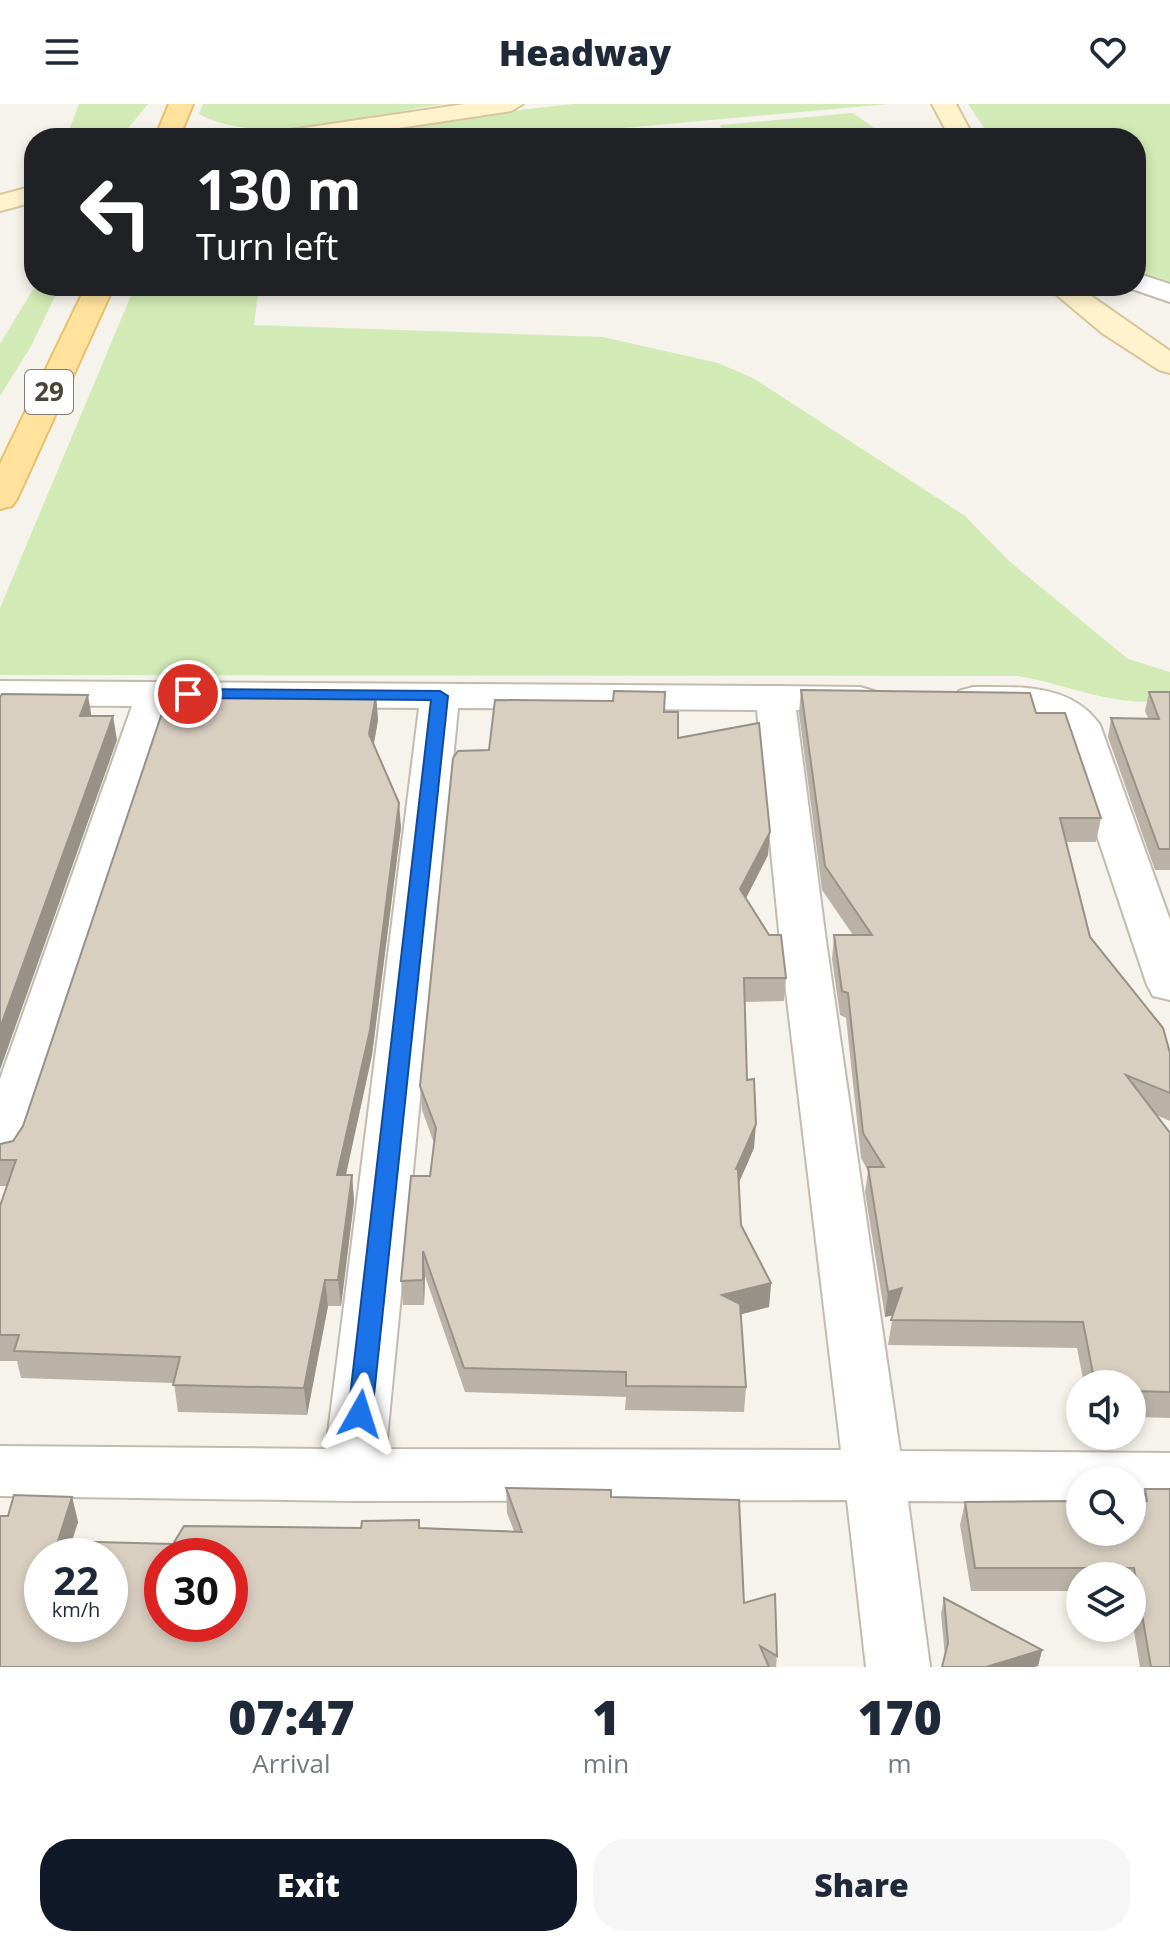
<!DOCTYPE html>
<html lang="en">
<head>
<meta charset="utf-8">
<style>
	body { margin:0; font-family:"Open Sans",sans-serif; background:#f6f6f7; color:#1f2937; height:100vh; display:flex; flex-direction:column; font-size:30px; white-space:nowrap }
	* { box-sizing:border-box; margin:0 }
	p { font-size:26px; color:#747a83 }
	.icon { flex:none; width:44px; height:44px; fill:none; stroke:currentColor; stroke-width:2; stroke-linecap:round; stroke-linejoin:round }
	.map { position:relative; height:1563px; overflow:hidden }
	.details { display:flex; flex-direction:column; background:#fff; flex:1 }
	.details>* { flex:none }
	.guide { position:absolute; left:24px; top:24px; width:1122px; height:168px; border-radius:32px; box-shadow:0 4px 12px #0003; background:#202124; color:#fff; overflow:hidden }
	.tools { position:absolute; left:1066px; top:1266px; display:grid; gap:16px }
	.tools a { display:grid; place-items:center; width:80px; height:80px; border-radius:50%; background:#fff; box-shadow:0 4px 12px #0003; font-size:40px }
	.speed { position:absolute; left:24px; top:1434px; display:flex; gap:16px; font-size:40px; font-weight:700; text-align:center }
	.speed>* { display:grid; place-content:center; width:104px; height:104px; border-radius:50%; background:#fff; box-shadow:0 4px 12px #0003; line-height:1 }
	.speed small { font-size:20px; font-weight:400 }
	.speed .limit { border:12px solid #d22; background:#fff; color:#111 }
	.pin { position:absolute; display:grid; place-items:center; width:68px; height:68px; color:#fff; margin:-34px; border:4px solid #fff; border-radius:50%; box-shadow:0 2px 8px #0007 }
	.me { position:absolute; width:88px; margin:-44px; rotate:6deg; stroke-linejoin:round; filter:drop-shadow(0 0 6px #0008) }
	.turn { display:flex; align-items:center; gap:28px; height:168px; padding:0 40px; font-size:36px }
	.turn .icon { width:104px; height:104px; stroke-width:2.5 }
	.turn b { display:block; font-size:56px; line-height:68px }
	.eta { display:flex; justify-content:space-evenly; align-items:center; height:136px; text-align:center }
	.eta b { font-size:48px; font-weight:800; line-height:56px }
	.cta { display:flex; gap:16px; margin-top:auto; padding:16px 40px }
	.cta a { flex:1; height:92px; border-radius:32px; background:#111827; color:#fff; font-size:32px; font-weight:800; line-height:92px; text-align:center }
	.cta a+a { background:#f6f6f7; color:#1f2937 }
	header { display:flex; justify-content:space-between; align-items:center; height:104px; padding:0 40px; background:#fff; font-size:36px; font-weight:800 }
	.map>svg:first-child { display:block }
</style>
</head>
<body>
<header><svg class="icon" aria-label="menu" viewBox="0 0 24 24"><path d="M4 6h16M4 12h16M4 18h16"/></svg>Headway<svg class="icon" aria-label="heart" viewBox="0 0 24 24"><path d="M12 20l-8-8c-3-5 5-10 8-4 3-6 11-1 8 4z"/></svg></header>
<div class="map">
<svg width="1170" height="1563" viewBox="0 0 1170 1563">
	<rect width="100%" height="100%" fill="#f6f3ec"/>
	<g fill="#d2eab5">
		<path d="M79 0H148L120 34H66Z"/>
		<path d="M203 0H443C371 10 264 45 199 10Z"/>
		<path d="M573 0H888L513 34H325L465 12Z"/>
		<path d="M968 0H1170V184L1136 173V34H991Z"/>
		<path d="M853 9 888 34H725L720 21Z"/>
		<path d="M35 182H60L31 242 0 292V240Z"/>
		<path d="M135 182H259L254 221 603 233 718 259 753 274 965 412 1009 457 1128 555 1170 568V595C1118 606 1068 580 1018 572L0 571V504Z"/>
	</g>
	<g fill="none" stroke-linecap="round" stroke-linejoin="round">
		<defs>
			<g id="street">
				<path d="M1136 169 1170 180V198L1126 183 1136 182Z"/>
				<path d="M0 577 775 582 860 583 874 587 879 595 874 603 860 607 796 606 826 837 900 1347 1170 1349V1399H1132V1376H1080V1398L908 1397 930 1563H866L847 1396 353 1397 0 1392V1342L326 1345 419 604 172 602 26 1047 18 1060 0 1065V975L132 602 0 601ZM458 604 757 606 780 837 841 1346 386 1345Z"/>
				<path d="M973 583C1018 583 1071 579 1100 621L1170 816V896L1153 892 1147 881 1062 627 1030 607 959 603 954 595 959 587Z"/>
			</g>
			<g id="secondary">
				<path d="M465 0H523L511 7 332 34H272L284 27Z"/>
				<path d="M932 0H956L974 34H950Z"/>
				<path d="M34 82V98L0 107V91Z"/>
				<path d="M1046 182H1077L1170 247V269L1159 266 1102 229Z"/>
			</g>
			<g id="primary">
				<path d="M169 0H193L179 34H155Z"/>
				<path d="M86 182H114L17 395 12 402 0 405V360Z"/>
			</g>
		</defs>
		<use href="#street" stroke="#c2bbae" stroke-width="4"/>
		<use href="#secondary" stroke="#d6c79b" stroke-width="4"/>
		<use href="#primary" stroke="#e6c16a" stroke-width="4"/>
		<use href="#street" fill="#fff" fill-rule="evenodd"/>
		<use href="#secondary" fill="#fff3cd" fill-rule="evenodd"/>
		<use href="#primary" fill="#ffe39c" fill-rule="evenodd"/>
	</g>
	<g fill="#bab2a6">
		<path d="M801 586 1036 609 1101 714 1096 738H1066L1090 833 1170 949V1017L1156 1011 1170 1029V1314L1132 1313V1280H1084L1077 1244 888 1241 893 1211 885 1213 865 1088 868 1067 861 1054 846 914 840 911 832 855 834 831H853L822 786 799 609Z"/>
		<path d="M1149 588H1170V766H1155L1108 633 1111 614H1148L1145 607Z"/>
		<path d="M376 592 378 616 374 640 401 723 372 951 346 1071H352L354 1097 341 1202H328L307 1311 178 1308 174 1279 21 1274 17 1257H0V1102L7 1082H0V1040L13 1037Z"/>
		<path d="M664 608 678 634 768 751 746 794 786 874 784 897 745 898 747 976 754 1044 739 1078 741 1121 771 1179 769 1203 741 1210 746 1283 744 1308 625 1306 626 1293 465 1288 425 1172 424 1201H403L401 1177 430 1072 434 1039 422 1006 420 982 489 646Z"/>
		<path d="M506 1384 611 1393 744 1499 777 1552 776 1563H0L8 1412 72 1393 78 1418 72 1437 173 1440 361 1424 419 1416 420 1424 514 1427 507 1409Z"/>
		<path d="M1145 1385 1170 1563H1140L1132 1515V1472H1080V1487H971L960 1421 965 1398 1142 1397Z"/>
		<path d="M944 1494 1042 1546 1038 1562 1034 1563H942L945 1552 941 1510Z"/>
	</g>
	<g fill="#979187">
		<path d="M88 591 92 615 80 612Z"/>
		<path d="M376 592 378 616 371 654 369 630Z"/>
		<path d="M113 612 117 636 0 966V924Z"/>
		<path d="M399 699 401 723 372 951 340 1097 337 1071Z"/>
		<path d="M770 728 768 751 739 808 740 785Z"/>
		<path d="M756 1020 754 1044 734 1090 736 1065Z"/>
		<path d="M352 1071 354 1097 341 1202 338 1176Z"/>
		<path d="M423 1147 425 1172 424 1201 423 1176Z"/>
		<path d="M325 1176 328 1202 307 1311 304 1284Z"/>
		<path d="M771 1179 769 1203 720 1216 722 1191Z"/>
		<path d="M902 1184 898 1210 885 1213 888 1188Z"/>
		<path d="M72 1393 78 1418 67 1452 58 1437Z"/>
		<path d="M1042 1546 1038 1562 1034 1563H986Z"/>
	</g>
	<g fill="#d8cfc1" stroke="#979187" stroke-width="2" fill-rule="evenodd">
		<path d="M208 586 376 592 369 630 399 699 370 926 337 1071H352L338 1176H325L304 1284 173 1281 180 1253 14 1247 19 1231H0V1102L16 1056H0V1040L13 1037 23 1022 161 612 202 605Z"/>
		<path d="M801 586 1030 589 1036 609H1065L1101 714H1060L1090 833 1163 924 1170 949V989L1126 971 1170 1029V1288L1132 1287V1280H1095L1083 1218 891 1216 902 1184 888 1188 868 1063H884L863 1029 848 889 842 887 834 831H872L825 762Z"/>
		<path d="M614 587 665 588 664 608H678V634L759 619 770 728 740 785 769 831H781L786 874H744L747 976 754 975 756 1020 736 1065H738L741 1121 771 1179 722 1191 740 1200 746 1283 626 1282V1268L464 1264 423 1147V1176L401 1177 411 1072H430L436 1024 420 982 453 654 458 647 489 646 495 596 613 597Z"/>
		<path d="M1149 588H1170V745H1159L1111 614 1159 615Z"/>
		<path d="M2 590 88 591 80 612H113L0 924V593Z"/>
		<path d="M506 1384 611 1386V1393L739 1396 744 1499 775 1490 777 1552 760 1542 769 1563H0V1412H8L14 1391 72 1393 58 1437 173 1440 184 1422 361 1424 362 1417 419 1416V1424L522 1428ZM42 1452H110V1520H42ZM162 1452H230V1520H162Z"/>
		<path d="M1145 1385H1170V1563H1151L1134 1464H975L965 1398 1080 1397V1428H1132V1397H1147Z"/>
		<path d="M944 1494 1042 1546 986 1563H942L948 1539Z"/>
	</g>
	<path fill="#1a73e8" stroke="#114b97" stroke-width="2" d="M188 585 440 587 448 592 372 1310 369 1317 360 1319 352 1317 348 1310 431 596 182 594V587Z"/>
	<g text-anchor="middle" stroke-width="6" stroke-linejoin="round" paint-order="stroke">
		<rect fill="#fff" stroke="#817c74" stroke-width="2" x="25" y="266" width="48" height="44" rx="6"/>
		<g font-size="26" font-weight="bold" fill="#4b4439">
			<text x="49" y="297">29</text>
		</g>
	</g>
</svg>
<div class="tools">
<a><svg class="icon" aria-label="sound" viewBox="0 0 24 24"><path d="M4 9h4l5-4v14l-5-4H4zM17 9q2 3 0 6"/></svg></a>
<a><svg class="icon" aria-label="search" viewBox="0 0 24 24"><circle cx="10" cy="10" r="6"/><path d="M15 15l6 6"/></svg></a>
<a><svg class="icon" aria-label="layers" viewBox="0 0 24 24"><path d="M12 4l9 5-9 5-9-5zM3 14l9 5 9-5"/></svg></a>
</div>
<div class="speed"><div>22<small>km/h</small></div><div class="limit">30</div></div>
<div class="pin" style="left:188px;top:590px;background:#d93025"><svg class="icon" aria-label="arrive" viewBox="0 0 24 24"><path d="M6 21V4h12l-3 4 3 4H6"/></svg></div>
<svg class="me" style="left:360px;top:1310px" viewBox="-20 -20 40 40"><path d="M0-17L14 15 0 8-14 15z" fill="#1a73e8" stroke="#fff" stroke-width="4"/></svg>
<div class="guide">
<div class="turn"><svg class="icon" aria-label="left" viewBox="0 0 24 24"><path d="M17 20v-9H6M10 6l-5 5 5 5"/></svg><div><b>130 m</b>Turn left</div></div>
</div>
</div>
<section class="details">
<div class="eta">
<div><b>07:47</b><p>Arrival</p></div>
<div><b>1</b><p>min</p></div>
<div><b>170</b><p>m</p></div>
</div>
<div class="cta"><a>Exit</a><a>Share</a></div>
</section>
</body>
</html>
